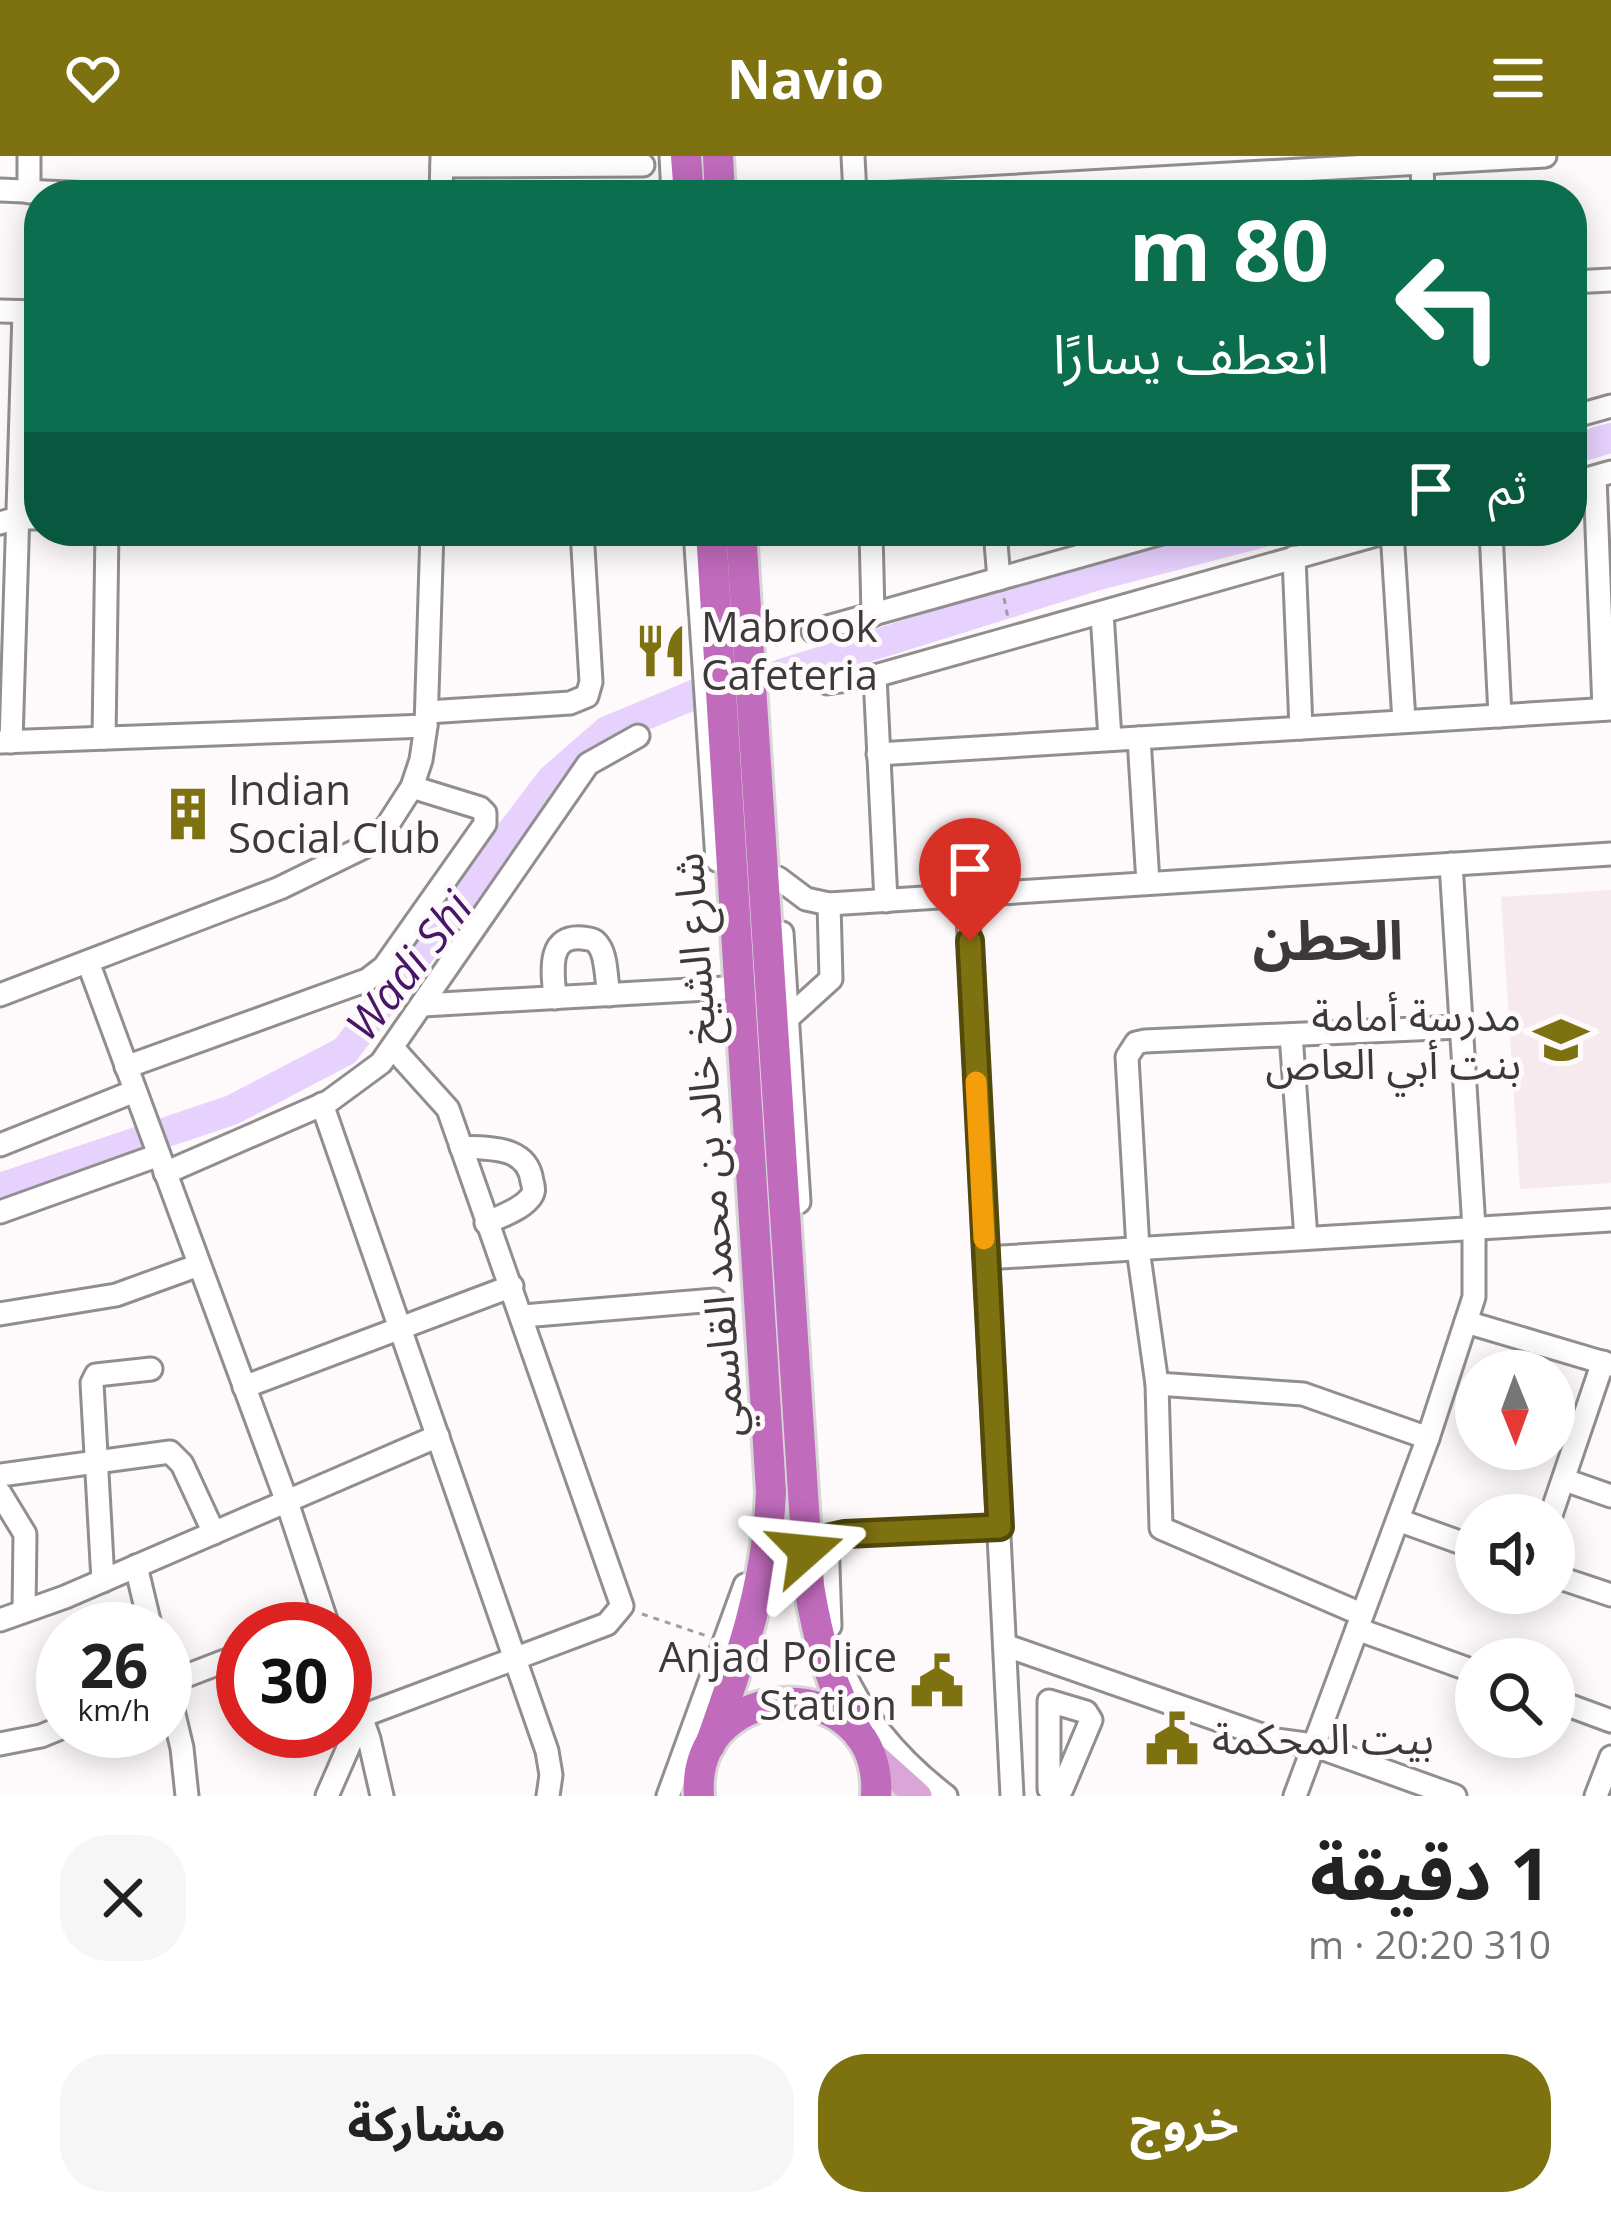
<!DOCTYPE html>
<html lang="ar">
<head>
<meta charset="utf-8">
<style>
	body { margin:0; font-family:"Open Sans","Noto Sans Arabic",sans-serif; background:#f6f6f6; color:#222; direction:rtl; height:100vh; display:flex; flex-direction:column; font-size:45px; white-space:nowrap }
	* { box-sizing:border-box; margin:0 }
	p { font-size:39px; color:#767676 }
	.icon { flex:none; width:66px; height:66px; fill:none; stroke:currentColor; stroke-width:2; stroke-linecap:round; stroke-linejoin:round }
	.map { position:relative; height:1640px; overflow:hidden; direction:ltr }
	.details { display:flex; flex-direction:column; background:#fff; flex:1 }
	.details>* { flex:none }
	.guide { position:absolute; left:24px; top:24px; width:1563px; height:366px; border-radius:48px; box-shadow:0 6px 30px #0003; direction:rtl; background:#0b6e4f; color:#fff; overflow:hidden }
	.needle { width:78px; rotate:179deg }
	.tools { position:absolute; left:1455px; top:1194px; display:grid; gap:24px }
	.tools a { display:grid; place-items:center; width:120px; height:120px; border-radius:50%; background:#fff; box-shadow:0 6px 30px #0003; font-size:60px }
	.speed { position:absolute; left:36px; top:1446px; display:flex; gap:24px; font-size:60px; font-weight:700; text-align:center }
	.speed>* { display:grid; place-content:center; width:156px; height:156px; border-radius:50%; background:#fff; box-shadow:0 6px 30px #0003; line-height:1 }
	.speed small { font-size:30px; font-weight:400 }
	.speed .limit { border:18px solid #d22; background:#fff; color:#111 }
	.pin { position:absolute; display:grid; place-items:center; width:102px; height:102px; color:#fff; margin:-123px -51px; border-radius:50% 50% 50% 0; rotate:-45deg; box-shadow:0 0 12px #0007 }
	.pin .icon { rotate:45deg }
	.me { position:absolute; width:132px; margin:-66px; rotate:72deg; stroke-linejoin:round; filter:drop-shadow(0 0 9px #0008) }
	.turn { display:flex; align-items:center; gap:42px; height:252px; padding:0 60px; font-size:54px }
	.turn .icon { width:156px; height:156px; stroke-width:2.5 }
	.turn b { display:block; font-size:84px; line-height:102px }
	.then { display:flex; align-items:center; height:114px; padding:0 60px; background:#0003; gap:24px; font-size:45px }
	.round { display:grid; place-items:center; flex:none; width:126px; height:126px; border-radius:48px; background:#f6f6f6 }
	.headline { display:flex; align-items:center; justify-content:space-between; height:204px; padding:0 60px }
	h1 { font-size:72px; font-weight:700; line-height:90px }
	.cta { display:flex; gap:24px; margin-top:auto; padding:24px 60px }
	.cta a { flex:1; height:138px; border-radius:48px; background:#7e7110; color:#fff; font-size:48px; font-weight:700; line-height:138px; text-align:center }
	.cta a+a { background:#f6f6f6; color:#222 }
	header { display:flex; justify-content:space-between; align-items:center; height:156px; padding:0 60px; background:#7e7110; color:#fff; font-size:54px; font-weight:700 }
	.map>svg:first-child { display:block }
</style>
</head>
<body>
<header><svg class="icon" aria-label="menu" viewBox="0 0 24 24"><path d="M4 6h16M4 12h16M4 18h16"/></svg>Navio<svg class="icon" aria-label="heart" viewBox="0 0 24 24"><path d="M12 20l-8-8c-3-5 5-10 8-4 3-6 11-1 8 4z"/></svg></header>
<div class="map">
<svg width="1611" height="1640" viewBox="0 0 1611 1640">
	<rect width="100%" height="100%" fill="#fef9fb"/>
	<path fill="#f7eaef" d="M1611 734V1027L1520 1033 1501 741Z"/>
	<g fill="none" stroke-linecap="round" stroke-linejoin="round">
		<g stroke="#e7d1fd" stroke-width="30">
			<path d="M1572 293 1611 282"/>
			<path d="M781 518 1095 420 1268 375"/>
			<path d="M0 1032 232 954 345 895 551 624 607 575 698 537"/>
		</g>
		<defs>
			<g id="minor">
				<path d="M671 0 673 39"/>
				<path d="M853 0 855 39"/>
				<path d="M1422 7 1423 39"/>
				<path d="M442 10 643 9"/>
				<path d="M0 34 115 39"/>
				<path d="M29 36V0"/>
				<path d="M441 39 442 0"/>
				<path d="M860 39 1545 0"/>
				<path d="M1572 126 1611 124"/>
				<path d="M0 155 39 156"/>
				<path d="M1572 261 1611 250"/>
				<path d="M1595 321 1604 553"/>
				<path d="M1572 327 1611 316"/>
				<path d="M0 367 18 362H39"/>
				<path d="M396 375 432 376"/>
				<path d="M695 375 717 704"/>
				<path d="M871 375 873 459"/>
				<path d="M995 375 999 423"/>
				<path d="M1392 375 1404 565"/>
				<path d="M1491 375 1500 560"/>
				<path d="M1294 401 1301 572"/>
				<path d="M1102 457 1110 583"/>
				<path d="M813 475 1169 375"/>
				<path d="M875 520 886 745"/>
				<path d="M827 527 875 520 1390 375"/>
				<path d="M427 556 570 547 587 540 591 526 582 375"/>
				<path d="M104 582 107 375"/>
				<path d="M1139 582 1148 727"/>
				<path d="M1 586 426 570"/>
				<path d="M11 586 24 156"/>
				<path d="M878 598 1611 553"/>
				<path d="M778 722 806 743 829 748 1611 698"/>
				<path d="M967 739 1012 1640"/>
				<path d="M782 777 799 1046"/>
				<path d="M88 806 287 1346 329 1473"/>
				<path d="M0 839 280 732 364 691 387 670 412 631 421 604 426 570 432 375"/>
				<path d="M555 842C553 817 546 779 582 782 590 783 595 783 599 790 607 801 606 825 609 839"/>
				<path d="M423 849 725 832"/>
				<path d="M788 862 831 823 829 748"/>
				<path d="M1291 879 1306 1082"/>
				<path d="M126 911 367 824 384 811 485 668V657L480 652 412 631"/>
				<path d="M322 948 547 1595 551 1619 548 1640"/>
				<path d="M0 989 135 935"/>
				<path d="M461 991C489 993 527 989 532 1025 534 1032 535 1037 529 1043 520 1054 499 1061 486 1067"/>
				<path d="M165 1017 328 946 381 907 588 608 638 580"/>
				<path d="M0 1056 159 999"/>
				<path d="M985 1102 1611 1064"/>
				<path d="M0 1158 116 1139 199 1109"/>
				<path d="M523 1160 715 1144"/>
				<path d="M1466 1166 1611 1209"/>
				<path d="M1157 1228 1303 1238 1428 1282"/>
				<path d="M244 1231 512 1130"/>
				<path d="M0 1319 170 1296 182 1308 214 1377"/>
				<path d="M1565 1324 1611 1340"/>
				<path d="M0 1337 25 1378 24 1455"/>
				<path d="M1551 1359 1603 1206"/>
				<path d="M1398 1364 1476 1392"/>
				<path d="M827 1382 830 1470"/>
				<path d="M817 1388 845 1378 1000 1371"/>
				<path d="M136 1410 151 1473"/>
				<path d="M1554 1420 1611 1439"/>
				<path d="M103 1425 92 1227 96 1219 151 1213"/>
				<path d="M1361 1458 1161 1372 1157 1228 1138 1093 1127 901 1136 887 1145 885 1460 871"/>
				<path d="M0 1464 65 1441 438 1280"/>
				<path d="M1357 1473 1476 1516"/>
				<path d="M1007 1490 1276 1584 1313 1589 1455 1640"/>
				<path d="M842 1512C864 1564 902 1606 946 1640"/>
				<path d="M345 1514 369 1583 382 1640"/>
				<path d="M165 1521 182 1592 187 1640"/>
				<path d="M165 1528 243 1498"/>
				<path d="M1554 1544 1611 1565"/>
				<path d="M1049 1545 1086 1556 1091 1564 1062 1633 1056 1638 1049 1633Z"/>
				<path d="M0 1588 41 1580 63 1571"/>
				<path d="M327 1640 362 1560 607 1468 622 1450 448 953 393 892"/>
				<path d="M668 1640 745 1429"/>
				<path d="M1295 1640 1428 1282 1474 1141V1072L1451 708"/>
				<path d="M1596 1640 1611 1601"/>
			</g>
			<path id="major" d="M869 1596 918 1640"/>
			<g id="highway">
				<path d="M686 0 689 39"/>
				<path d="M718 0 720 39"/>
				<path d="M741 375 809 1430C818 1485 831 1532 859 1579"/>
				<path d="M710 1589C741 1502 767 1429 771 1336L711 375"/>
				<path d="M699 1640C690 1517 884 1514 876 1640"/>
			</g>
		</defs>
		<use href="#minor" stroke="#928e90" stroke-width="27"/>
		<use href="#major" stroke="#d8d7d8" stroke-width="33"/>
		<use href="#highway" stroke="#d8d7d8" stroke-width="36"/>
		<g stroke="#a09d9e" stroke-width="3" stroke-dasharray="6 6" stroke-linecap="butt">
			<path d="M1004 442 1008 462"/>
			<path d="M642 1458 707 1480"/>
		</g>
		<use href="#minor" stroke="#fff" stroke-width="21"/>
		<use href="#major" stroke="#d9a6d7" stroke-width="27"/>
		<use href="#highway" stroke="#c06bbc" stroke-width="30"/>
	</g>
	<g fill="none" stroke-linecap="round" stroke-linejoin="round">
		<defs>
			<path id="route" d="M806 1395 827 1382 845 1378 1000 1371 970 785"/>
		</defs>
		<use href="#route" stroke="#52490a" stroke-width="30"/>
		<use href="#route" stroke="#7e7110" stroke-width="21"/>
		<path stroke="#f59e0b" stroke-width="21" d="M976 926 984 1083"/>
	</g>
	<defs>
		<symbol id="restaurant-bare" viewBox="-9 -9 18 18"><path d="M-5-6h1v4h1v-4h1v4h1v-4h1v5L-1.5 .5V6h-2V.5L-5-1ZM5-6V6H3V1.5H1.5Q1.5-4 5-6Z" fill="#7e7110" stroke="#fef9fb" stroke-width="2.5" paint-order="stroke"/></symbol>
		<symbol id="building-bare" viewBox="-9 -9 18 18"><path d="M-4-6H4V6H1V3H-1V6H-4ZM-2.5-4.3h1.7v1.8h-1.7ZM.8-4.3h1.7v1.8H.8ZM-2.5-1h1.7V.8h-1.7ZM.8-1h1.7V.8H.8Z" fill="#7e7110" stroke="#fef9fb" stroke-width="2.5" paint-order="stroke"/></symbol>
		<symbol id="school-bare" viewBox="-9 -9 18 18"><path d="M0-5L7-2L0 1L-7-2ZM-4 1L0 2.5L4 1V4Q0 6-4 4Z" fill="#7e7110" stroke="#fef9fb" stroke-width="2.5" paint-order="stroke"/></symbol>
		<symbol id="civic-bare" viewBox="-9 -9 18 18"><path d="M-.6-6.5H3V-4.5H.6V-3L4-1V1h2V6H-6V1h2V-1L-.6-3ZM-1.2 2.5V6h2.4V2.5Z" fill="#7e7110" stroke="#fef9fb" stroke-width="2.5" paint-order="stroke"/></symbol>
	</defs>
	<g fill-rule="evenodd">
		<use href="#restaurant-bare" x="623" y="457" width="76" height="76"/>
		<use href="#building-bare" x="150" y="620" width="76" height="76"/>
		<use href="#school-bare" x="1523" y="846" width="76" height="76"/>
		<use href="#civic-bare" x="899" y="1487" width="76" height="76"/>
		<use href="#civic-bare" x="1134" y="1545" width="76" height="76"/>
	</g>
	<g text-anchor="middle" stroke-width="10" stroke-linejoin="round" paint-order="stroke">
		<g font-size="42" fill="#3b393a" stroke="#fef9fb" text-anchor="start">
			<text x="701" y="486">Mabrook<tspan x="701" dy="48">Cafeteria</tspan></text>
			<text x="228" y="649">Indian<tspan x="228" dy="48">Social Club</tspan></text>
			<text x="1521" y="875" text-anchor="end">مدرسة أمامة<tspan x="1521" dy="48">بنت أبي العاص</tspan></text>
			<text x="897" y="1516" text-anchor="end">Anjad Police<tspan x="897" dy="48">Station</tspan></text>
			<text x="1212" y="1598">بيت المحكمة</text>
		</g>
		<g font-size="42" fill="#3b393a" stroke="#fef9fb">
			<text transform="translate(708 989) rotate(-94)" y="15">شارع الشيخ خالد بن محمد القاسمي</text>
		</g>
		<g font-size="45" font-style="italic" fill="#471669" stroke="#fef9fb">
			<text transform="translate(409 810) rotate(-52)" y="16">Wadi Shi</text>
		</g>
		<g font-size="54" font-weight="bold" fill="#3b393a" stroke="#fef9fb">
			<text x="1328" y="804">الحطن</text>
		</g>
	</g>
</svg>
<div class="tools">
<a><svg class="needle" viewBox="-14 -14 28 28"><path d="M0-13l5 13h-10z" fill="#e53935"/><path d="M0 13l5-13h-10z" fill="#767676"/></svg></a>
<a><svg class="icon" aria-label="sound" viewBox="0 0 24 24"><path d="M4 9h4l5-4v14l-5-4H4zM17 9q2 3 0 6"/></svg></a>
<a><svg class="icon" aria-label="search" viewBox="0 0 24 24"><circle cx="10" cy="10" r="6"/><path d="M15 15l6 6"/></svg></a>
</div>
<div class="speed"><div>26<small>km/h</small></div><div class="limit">30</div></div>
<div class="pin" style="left:970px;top:785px;background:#d93025"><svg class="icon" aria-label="arrive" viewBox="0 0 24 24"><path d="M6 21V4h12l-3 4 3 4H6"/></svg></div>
<svg class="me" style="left:806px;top:1395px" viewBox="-20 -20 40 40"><path d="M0-17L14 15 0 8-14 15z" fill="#7e7110" stroke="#fff" stroke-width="4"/></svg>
<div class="guide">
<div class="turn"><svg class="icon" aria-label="left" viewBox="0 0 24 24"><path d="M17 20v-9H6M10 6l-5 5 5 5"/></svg><div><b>80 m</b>انعطف يسارًا</div></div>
<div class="then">ثم<svg class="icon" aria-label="arrive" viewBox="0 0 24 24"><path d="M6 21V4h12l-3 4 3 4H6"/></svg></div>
</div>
</div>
<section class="details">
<div class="headline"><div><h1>1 دقيقة</h1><p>310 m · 20:20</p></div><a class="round"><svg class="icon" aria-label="close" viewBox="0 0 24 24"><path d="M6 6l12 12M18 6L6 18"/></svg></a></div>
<div class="cta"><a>خروج</a><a>مشاركة</a></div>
</section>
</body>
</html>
